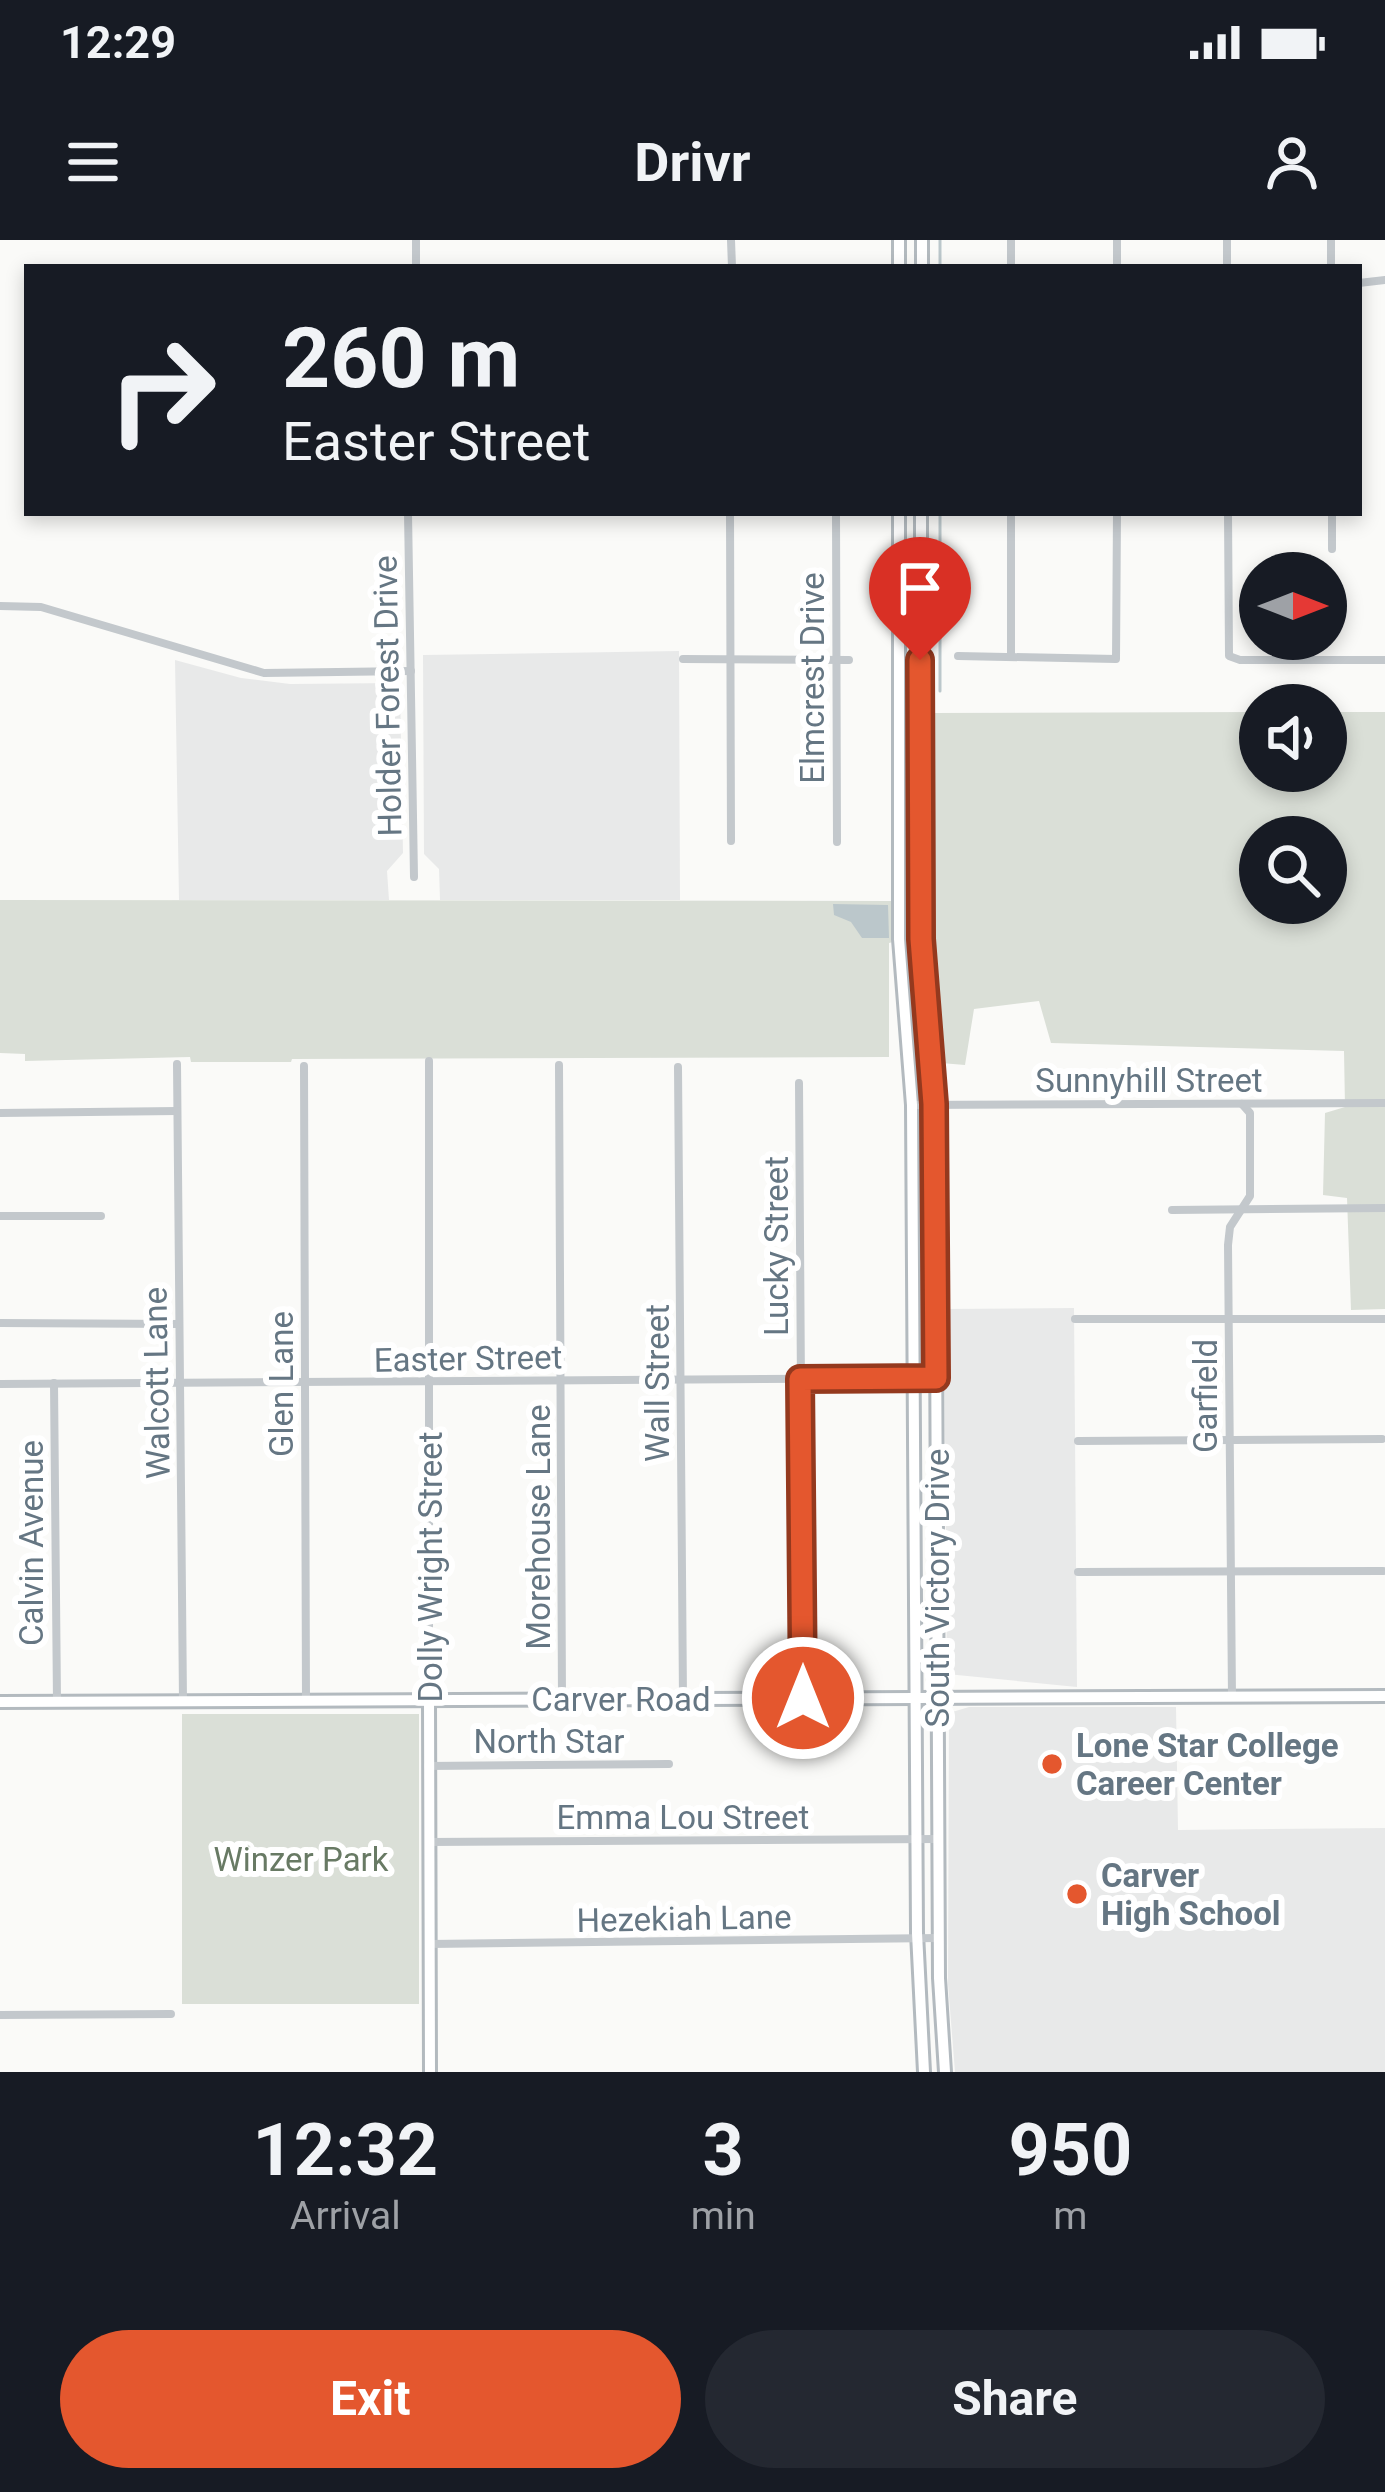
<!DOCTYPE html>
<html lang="en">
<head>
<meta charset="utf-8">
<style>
	body { margin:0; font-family:Roboto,sans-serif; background:#242831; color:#f1f3f6; height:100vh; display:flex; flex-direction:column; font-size:45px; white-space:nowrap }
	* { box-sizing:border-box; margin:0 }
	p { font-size:39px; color:#9ea1a6 }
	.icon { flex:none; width:66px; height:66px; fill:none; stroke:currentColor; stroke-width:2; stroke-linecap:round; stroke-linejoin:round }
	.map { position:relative; height:1832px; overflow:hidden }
	.sheet { display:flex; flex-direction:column; background:#171b24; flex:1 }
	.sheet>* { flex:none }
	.top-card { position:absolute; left:24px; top:24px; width:1338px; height:252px; border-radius:0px; box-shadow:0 6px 18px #0003; background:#171b24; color:#f1f3f6; overflow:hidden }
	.needle { width:78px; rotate:90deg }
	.controls { position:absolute; left:1239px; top:312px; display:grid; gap:24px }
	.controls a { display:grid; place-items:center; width:108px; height:108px; border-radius:50%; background:#171b24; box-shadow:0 6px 18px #0003; font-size:60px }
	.pin { position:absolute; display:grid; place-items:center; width:102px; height:102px; color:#fff; margin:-123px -51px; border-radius:50% 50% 50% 0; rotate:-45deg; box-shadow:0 0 12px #0007 }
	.pin .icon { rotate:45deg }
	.me { position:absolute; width:132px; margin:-66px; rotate:0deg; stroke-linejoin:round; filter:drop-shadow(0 0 9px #0008) }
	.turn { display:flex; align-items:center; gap:42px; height:252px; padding:0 60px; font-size:54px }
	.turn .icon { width:156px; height:156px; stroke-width:2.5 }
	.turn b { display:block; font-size:84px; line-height:102px }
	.eta { display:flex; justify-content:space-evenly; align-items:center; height:204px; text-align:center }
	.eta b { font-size:72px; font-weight:700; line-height:84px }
	.button { display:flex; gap:24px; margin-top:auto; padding:24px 60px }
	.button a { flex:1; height:138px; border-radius:72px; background:#e4572e; color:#fff; font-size:48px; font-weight:700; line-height:138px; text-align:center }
	.button a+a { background:#242831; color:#f1f3f6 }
	.status { display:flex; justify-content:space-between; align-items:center; height:84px; padding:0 60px; background:#171b24; direction:ltr }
	.status svg { height:33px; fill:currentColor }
	header { display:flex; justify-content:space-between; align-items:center; height:156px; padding:0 60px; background:#171b24; font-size:54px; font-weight:700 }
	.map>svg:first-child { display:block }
</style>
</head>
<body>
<div class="status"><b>12:29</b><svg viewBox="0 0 49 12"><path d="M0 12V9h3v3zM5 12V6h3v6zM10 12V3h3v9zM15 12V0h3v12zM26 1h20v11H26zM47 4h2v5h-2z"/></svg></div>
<header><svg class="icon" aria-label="menu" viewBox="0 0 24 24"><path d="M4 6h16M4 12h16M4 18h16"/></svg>Drivr<svg class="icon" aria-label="person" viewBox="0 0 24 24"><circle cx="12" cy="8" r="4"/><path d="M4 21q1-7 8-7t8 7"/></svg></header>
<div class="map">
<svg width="1385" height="1832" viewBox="0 0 1385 1832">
	<rect width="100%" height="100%" fill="#fafaf8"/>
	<g fill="#e8e9e9">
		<path d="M679 411 680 660H440L439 629 424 614 423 415Z"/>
		<path d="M175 420 241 438 290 444 396 443 400 446 403 613 387 631 389 660H179Z"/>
		<path d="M1074 1068 1077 1447 947 1434 944 1069Z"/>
		<path d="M969 1467H1176L1178 1590 1385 1588V1832H955L948 1744 949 1473Z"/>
	</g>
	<g fill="#dadfd7" fill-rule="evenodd">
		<path d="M1260 472V531H1326V472H1385V1069L1351 1070 1347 958 1323 955 1325 873 1345 867 1344 811 1051 803 1039 761 974 769 965 825 941 823 933 733V473ZM1260 597H1326V663H1260Z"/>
		<path d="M0 660 893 661V702L889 703V817L292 819 291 822H191L190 817 25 821V814L0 813Z"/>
		<rect x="182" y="1474" width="237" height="290"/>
	</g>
	<path fill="#bbc7cb" d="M833 664 888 665 889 698H862L851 682 834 675Z"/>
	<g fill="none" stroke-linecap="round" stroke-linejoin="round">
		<g stroke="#bbc7cb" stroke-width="3">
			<path d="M940 0V27"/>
			<path d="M940 273V451"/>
		</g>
		<defs>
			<g id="secondary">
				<path d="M899 27V0"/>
				<path d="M922 27V0"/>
				<path d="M899 273V699L912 865 917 1693 924 1832"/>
				<path d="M921 273V699L935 864 939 1738 945 1832"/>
				<path d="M429 1460 430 1832"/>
				<path d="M0 1462 1385 1456"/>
			</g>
		</defs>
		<use href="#secondary" stroke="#b3babf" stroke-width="16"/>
		<g stroke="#c3c8cc" stroke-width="8">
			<path d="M731 0 732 27"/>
			<path d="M1117 0V27"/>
			<path d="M1227 0V27"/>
			<path d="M1331 0V27"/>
			<path d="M416 27V0"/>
			<path d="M1011 27V0"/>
			<path d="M1359 43 1385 40"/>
			<path d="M408 273 414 637"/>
			<path d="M730 273 731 601"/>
			<path d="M836 273 837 602"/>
			<path d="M1228 273 1229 416 1240 420H1385"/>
			<path d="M1332 273V309"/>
			<path d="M0 366 41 367 264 433 411 431"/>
			<path d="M958 416 1116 419 1117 273"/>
			<path d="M1011 417V273"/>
			<path d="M683 419 849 420"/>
			<path d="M429 821V1460"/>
			<path d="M177 824 183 1461"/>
			<path d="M559 825 562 1460"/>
			<path d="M304 826 306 1461"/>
			<path d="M678 827 683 1459"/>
			<path d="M799 843 803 1458"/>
			<path d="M913 865 1385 863"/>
			<path d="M0 873 177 871"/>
			<path d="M1172 970 1385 968"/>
			<path d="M0 976H101"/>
			<path d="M1075 1079H1385"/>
			<path d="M0 1083 179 1084"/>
			<path d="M54 1143 57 1462"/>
			<path d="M0 1144 936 1138"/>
			<path d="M1078 1201 1382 1199"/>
			<path d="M1078 1332 1383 1331"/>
			<path d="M1232 1457 1228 1005 1230 987 1250 956V873L1242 864"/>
			<path d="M428 1526 669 1524"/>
			<path d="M430 1602 938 1599"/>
			<path d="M430 1704 939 1698"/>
			<path d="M0 1775 171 1774"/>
		</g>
		<use href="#secondary" stroke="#fff" stroke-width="10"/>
	</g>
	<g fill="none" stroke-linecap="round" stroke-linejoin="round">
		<defs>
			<path id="route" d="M803 1458 800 1139 936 1138 934 864 921 699 920 420"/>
		</defs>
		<use href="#route" stroke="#94391e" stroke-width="30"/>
		<use href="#route" stroke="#e4572e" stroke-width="21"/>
	</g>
	<g fill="#e4572e" stroke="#fff" stroke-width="4.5">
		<circle cx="1052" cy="1524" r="12"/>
		<circle cx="1077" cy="1654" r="12"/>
	</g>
	<g text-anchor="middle" stroke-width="12" stroke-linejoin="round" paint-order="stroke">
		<g font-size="33" fill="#657683" stroke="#fff">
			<text transform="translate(812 438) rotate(-90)" y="12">Elmcrest Drive</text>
			<text transform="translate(387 456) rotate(-91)" y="12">Holder Forest Drive</text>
			<text x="1149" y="852">Sunnyhill Street</text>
			<text transform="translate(776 1006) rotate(-90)" y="12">Lucky Street</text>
			<text transform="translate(468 1118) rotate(-1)" y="12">Easter Street</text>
			<text transform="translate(156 1143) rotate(-91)" y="12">Walcott Lane</text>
			<text transform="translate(657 1143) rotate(-90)" y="12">Wall Street</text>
			<text transform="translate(281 1144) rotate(-90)" y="12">Glen Lane</text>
			<text transform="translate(1205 1156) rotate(-90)" y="12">Garfield</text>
			<text transform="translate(538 1287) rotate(-90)" y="12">Morehouse Lane</text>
			<text transform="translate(31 1303) rotate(-90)" y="12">Calvin Avenue</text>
			<text transform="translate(430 1327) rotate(-90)" y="12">Dolly Wright Street</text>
			<text transform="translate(937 1348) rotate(-90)" y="12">South Victory Drive</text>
			<text x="621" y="1471">Carver Road</text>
			<text x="549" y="1513">North Star</text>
			<text x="683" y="1589">Emma Lou Street</text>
			<text transform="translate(684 1678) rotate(-1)" y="12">Hezekiah Lane</text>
		</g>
		<g font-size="33" font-weight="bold" fill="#657683" stroke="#fff" text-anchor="start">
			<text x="1076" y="1517">Lone Star College<tspan x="1076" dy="38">Career Center</tspan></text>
			<text x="1101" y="1647">Carver<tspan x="1101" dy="38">High School</tspan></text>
		</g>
		<g font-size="33" fill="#687a64" stroke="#fff">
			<text x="301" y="1631">Winzer Park</text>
		</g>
	</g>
</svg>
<div class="controls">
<a><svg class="needle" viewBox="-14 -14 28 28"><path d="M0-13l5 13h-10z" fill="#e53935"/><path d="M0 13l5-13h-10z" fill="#9ea1a6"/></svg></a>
<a><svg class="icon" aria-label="sound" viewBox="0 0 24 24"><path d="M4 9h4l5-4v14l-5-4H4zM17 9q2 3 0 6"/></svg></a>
<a><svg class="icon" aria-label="search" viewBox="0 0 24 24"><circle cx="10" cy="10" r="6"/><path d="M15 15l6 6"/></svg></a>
</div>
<div class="pin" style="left:920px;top:420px;background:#d93025"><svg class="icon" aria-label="arrive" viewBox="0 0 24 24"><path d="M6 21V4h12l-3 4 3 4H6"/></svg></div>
<svg class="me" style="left:803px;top:1458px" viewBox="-20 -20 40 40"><circle r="17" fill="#e4572e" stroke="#fff" stroke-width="3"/><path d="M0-11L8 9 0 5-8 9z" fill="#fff"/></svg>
<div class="top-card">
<div class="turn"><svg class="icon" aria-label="right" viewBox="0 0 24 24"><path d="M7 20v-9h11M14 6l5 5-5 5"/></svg><div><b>260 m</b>Easter Street</div></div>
</div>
</div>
<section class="sheet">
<div class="eta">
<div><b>12:32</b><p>Arrival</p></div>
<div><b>3</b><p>min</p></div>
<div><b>950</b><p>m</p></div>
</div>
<div class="button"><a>Exit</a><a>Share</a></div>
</section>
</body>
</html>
